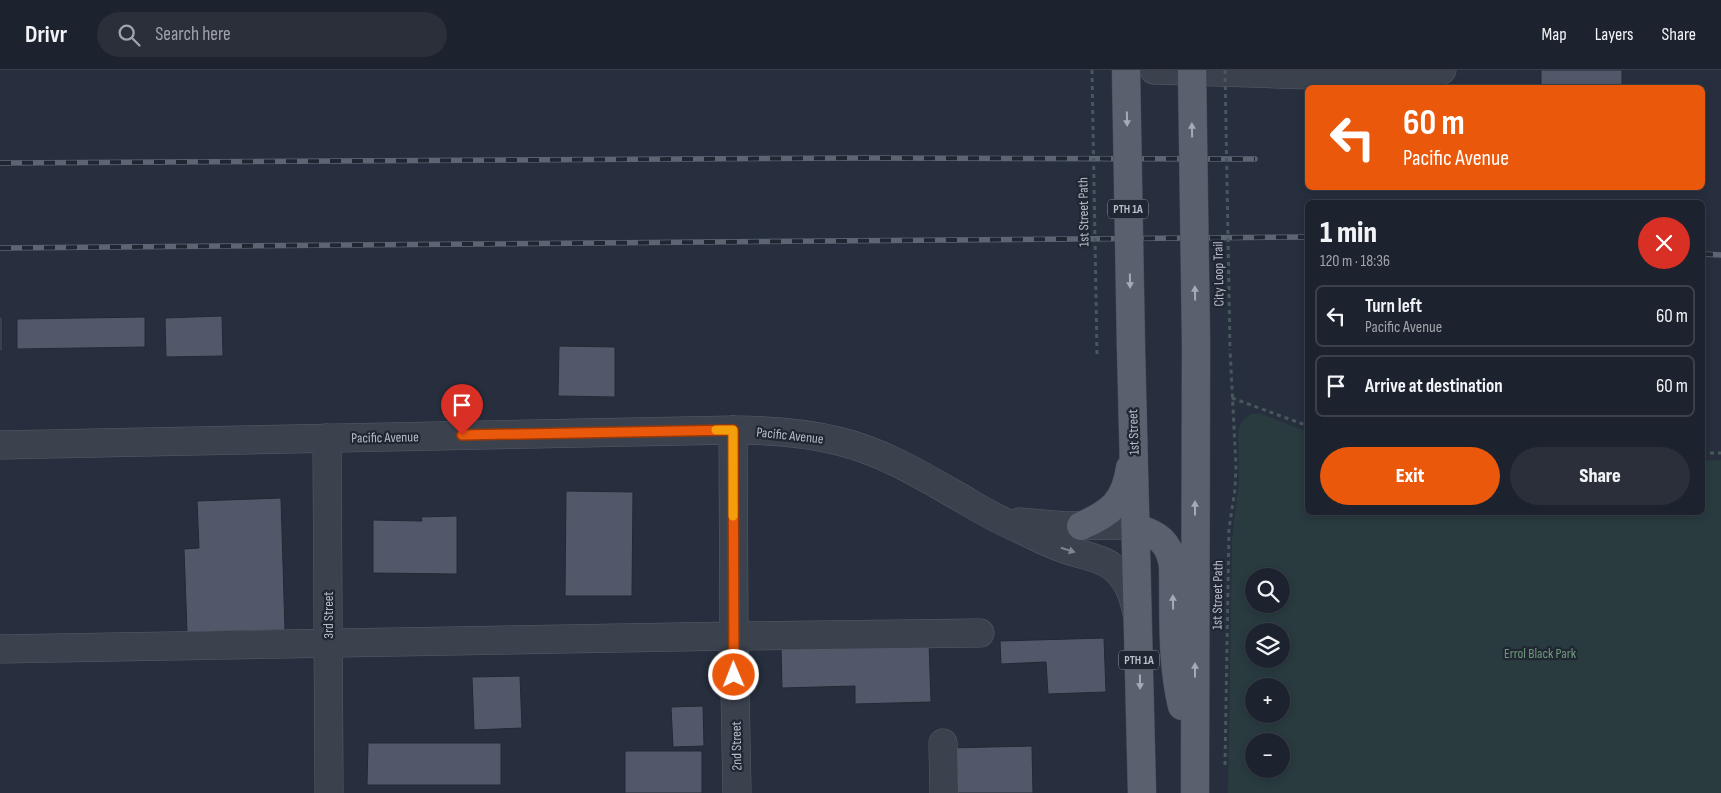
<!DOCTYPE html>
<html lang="en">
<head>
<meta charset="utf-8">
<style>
	body { margin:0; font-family:"Sofia Sans Condensed",sans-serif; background:#2a2f3a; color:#f1f3f6; height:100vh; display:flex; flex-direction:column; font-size:19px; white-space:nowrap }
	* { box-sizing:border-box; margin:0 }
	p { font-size:16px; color:#a0a4aa }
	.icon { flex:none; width:28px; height:28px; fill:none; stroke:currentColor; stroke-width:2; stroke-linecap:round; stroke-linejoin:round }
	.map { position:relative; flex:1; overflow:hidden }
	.sheet { position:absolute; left:1305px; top:130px; width:400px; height:315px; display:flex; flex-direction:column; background:#1d232e; border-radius:8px; box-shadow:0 2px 8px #0003,0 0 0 1px #3b404a }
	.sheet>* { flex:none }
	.banner { position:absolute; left:1305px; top:15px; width:400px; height:105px; border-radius:8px; box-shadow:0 2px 8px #0003,0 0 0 1px #3b404a; background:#ea580c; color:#fff; overflow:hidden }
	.buttons { position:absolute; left:1245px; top:498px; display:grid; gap:10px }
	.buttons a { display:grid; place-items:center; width:45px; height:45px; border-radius:50%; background:#1d232e; box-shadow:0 2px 8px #0003,0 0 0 1px #3b404a; font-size:25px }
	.pin { position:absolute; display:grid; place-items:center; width:42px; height:42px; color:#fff; margin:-51px -21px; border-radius:50% 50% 50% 0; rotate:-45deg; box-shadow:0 0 5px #0007 }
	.pin .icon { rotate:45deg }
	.me { position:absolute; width:55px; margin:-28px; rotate:359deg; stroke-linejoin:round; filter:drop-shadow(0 0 4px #0008) }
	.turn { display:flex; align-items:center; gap:18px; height:105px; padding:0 15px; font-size:22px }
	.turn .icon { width:65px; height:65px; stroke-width:2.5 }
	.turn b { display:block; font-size:35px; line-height:42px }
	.round { display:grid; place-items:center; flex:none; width:52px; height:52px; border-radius:26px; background:#2a2f3a }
	.headline { display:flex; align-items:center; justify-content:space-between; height:85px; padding:0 15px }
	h1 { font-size:30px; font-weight:800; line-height:38px }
	.cta { display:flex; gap:10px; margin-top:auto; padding:10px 15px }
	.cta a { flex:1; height:58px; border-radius:30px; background:#ea580c; color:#fff; font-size:20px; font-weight:800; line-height:58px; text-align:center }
	.cta a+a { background:#2a2f3a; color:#f1f3f6 }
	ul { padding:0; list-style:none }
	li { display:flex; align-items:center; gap:15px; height:62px; margin:0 10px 8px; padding:0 5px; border:2px solid #3b404a; border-radius:8px }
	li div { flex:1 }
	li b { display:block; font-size:19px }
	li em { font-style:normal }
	header { display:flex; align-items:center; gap:30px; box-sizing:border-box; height:70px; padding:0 25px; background:#1d232e; border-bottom:1px solid #3b404a }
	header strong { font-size:24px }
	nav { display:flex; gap:28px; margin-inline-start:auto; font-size:18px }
	.search { width:350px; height:45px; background:#2a2f3a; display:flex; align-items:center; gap:12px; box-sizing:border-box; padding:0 18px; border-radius:28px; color:#a0a4aa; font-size:19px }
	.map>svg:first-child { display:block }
</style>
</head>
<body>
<header>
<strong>Drivr</strong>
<div class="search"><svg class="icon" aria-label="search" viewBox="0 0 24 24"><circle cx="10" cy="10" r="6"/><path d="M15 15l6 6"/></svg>Search here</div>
<nav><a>Map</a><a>Layers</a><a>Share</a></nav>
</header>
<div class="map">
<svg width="1721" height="723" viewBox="0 0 1721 723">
	<rect width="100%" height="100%" fill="#272f3e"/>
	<path fill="#293b3f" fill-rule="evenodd" d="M1259 343 1307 362 1308 442H1702L1703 391 1721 390V723H1228L1232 469 1239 408 1238 360 1242 351 1246 347 1251 344ZM1254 506H1281V534H1254ZM1254 561H1281V589H1254ZM1254 616H1281V644H1254ZM1254 671H1281V699H1254Z"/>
	<g fill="#505869" stroke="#222935">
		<rect x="1541" y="0" width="81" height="15"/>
		<path d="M222 246 223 286 166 287 165 248Z"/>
		<rect x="0" y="247" width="2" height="34"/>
		<path d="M145 247V277L17 279V249Z"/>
		<path d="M559 276 615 277V327L558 326Z"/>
		<path d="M566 421 633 422 632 526H565Z"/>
		<path d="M281 428 285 560 187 562 184 479 199 478 197 431Z"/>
		<path d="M457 446V504L373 503V450L422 451 421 447Z"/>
		<path d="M1104 568 1106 622 1048 624 1046 592 1001 594 1000 571Z"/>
		<path d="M929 572 931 632 855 634V616L782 618 781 576Z"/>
		<path d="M520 606 522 658 474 660 472 607Z"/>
		<path d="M703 636 704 676 673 677 671 637Z"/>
		<path d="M368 673H501V715H367Z"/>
		<path d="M1032 676 1033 723H950L948 678Z"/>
		<rect x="625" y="681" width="77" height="42"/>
	</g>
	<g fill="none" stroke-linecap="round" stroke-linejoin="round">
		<defs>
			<g id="minor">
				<path d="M1154 0 1407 8 1442 0"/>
				<path d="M733 360 734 566 737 723"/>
				<path d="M327 368 329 723"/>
				<path d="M0 375 733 360C768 360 803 362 838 371 885 382 926 408 968 432 989 445 1010 455 1032 465 1046 472 1060 478 1074 482 1086 486 1099 488 1110 495 1127 507 1133 524 1137 543"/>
				<path d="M1020 452 1066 456 1122 455 1136 458"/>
				<path d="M0 579 734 566 980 563"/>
				<path d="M943 673 944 723"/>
			</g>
			<g id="major">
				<path d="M1131 278 1142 723"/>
				<path d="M1081 456C1111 443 1125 432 1130 398"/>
				<path d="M1136 458C1158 464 1169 472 1173 495 1174 542 1171 590 1182 636"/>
				<path d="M1195 723 1196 271"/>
			</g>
		</defs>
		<use href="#minor" stroke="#565d69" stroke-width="29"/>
		<use href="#major" stroke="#444b57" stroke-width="29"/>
		<g stroke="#47585c" stroke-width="3" stroke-dasharray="4 4" stroke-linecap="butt">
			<path d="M1232 328 1308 356"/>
			<path d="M1702 383H1721"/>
			<path d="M1225 695 1229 459 1235 419 1236 396 1230 279"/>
		</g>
		<use href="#minor" stroke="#3b424e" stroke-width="28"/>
		<use href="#major" stroke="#59616e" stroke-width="28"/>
		<defs>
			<g id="rail">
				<path d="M0 93 863 88 1255 89"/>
				<path d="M0 178 1308 167"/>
				<path d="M1702 184 1721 185"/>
			</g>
		</defs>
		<use href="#rail" stroke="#5d6575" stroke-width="5.5"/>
		<use href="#rail" stroke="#202733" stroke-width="4" stroke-dasharray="11" stroke-linecap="butt"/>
		<defs>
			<g id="major-bridge">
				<path d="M1126 0 1131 278"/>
				<path d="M1192 0 1196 271"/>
			</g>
		</defs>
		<use href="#major-bridge" stroke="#444b57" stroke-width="29" stroke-linecap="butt"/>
		<g stroke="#47585c" stroke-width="3" stroke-dasharray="4 4" stroke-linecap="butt">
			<path d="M1092 0 1097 284"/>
			<path d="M1225 0 1230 279"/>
		</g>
		<use href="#major-bridge" stroke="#59616e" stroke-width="28"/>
	</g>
	<defs><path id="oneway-solid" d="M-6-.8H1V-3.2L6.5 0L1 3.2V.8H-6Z" transform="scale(1.25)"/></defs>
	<g fill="#a4abb7">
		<use href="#oneway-solid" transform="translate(1127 49) rotate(89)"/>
		<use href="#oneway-solid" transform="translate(1192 60) rotate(-91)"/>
		<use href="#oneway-solid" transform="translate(1130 211) rotate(89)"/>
		<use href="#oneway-solid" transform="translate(1195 223) rotate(-91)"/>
		<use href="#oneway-solid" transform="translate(1195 438) rotate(-90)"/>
		<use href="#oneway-solid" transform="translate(1173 532) rotate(-91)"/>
		<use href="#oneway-solid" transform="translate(1195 600) rotate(-90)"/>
		<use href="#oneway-solid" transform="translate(1140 612) rotate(89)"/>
	</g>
	<use fill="#7f8692" href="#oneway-solid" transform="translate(1068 480) rotate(18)"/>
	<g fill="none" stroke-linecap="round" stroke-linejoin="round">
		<defs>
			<path id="route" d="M462 365 733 360 734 605"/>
		</defs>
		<use href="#route" stroke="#983908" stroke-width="12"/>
		<use href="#route" stroke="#ea580c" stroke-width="9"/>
		<path stroke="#f59e0b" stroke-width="9" d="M716 360H733V446"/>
	</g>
	<g text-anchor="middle" stroke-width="4.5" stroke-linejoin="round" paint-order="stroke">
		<g fill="#202733" stroke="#8a909c" stroke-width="1">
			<rect x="1108" y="129.5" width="40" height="19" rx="4"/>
			<rect x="1119" y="580.5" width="40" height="19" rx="4"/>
		</g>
		<g font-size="12" font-weight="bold" fill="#b7bdc9">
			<text x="1128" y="143">PTH 1A</text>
			<text x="1139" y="594">PTH 1A</text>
		</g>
		<g font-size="14" fill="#b7bdc9" stroke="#202733">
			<text transform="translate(1083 142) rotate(-91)" y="5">1st Street Path</text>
			<text transform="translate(1218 204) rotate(-91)" y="5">City Loop Trail</text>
			<text transform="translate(1133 362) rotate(-92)" y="5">1st Street</text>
			<text transform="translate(790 365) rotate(6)" y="5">Pacific Avenue</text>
			<text transform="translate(385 367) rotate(-1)" y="5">Pacific Avenue</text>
			<text transform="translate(1217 525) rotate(-89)" y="5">1st Street Path</text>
			<text transform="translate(328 545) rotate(-90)" y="5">3rd Street</text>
			<text transform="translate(736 676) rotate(-91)" y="5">2nd Street</text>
		</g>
		<g font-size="14" fill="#70987c" stroke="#202733">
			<text x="1540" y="588">Errol Black Park</text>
		</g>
	</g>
</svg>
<div class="buttons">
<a><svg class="icon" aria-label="search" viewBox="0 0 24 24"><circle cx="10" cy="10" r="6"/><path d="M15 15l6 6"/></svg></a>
<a><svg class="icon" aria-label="layers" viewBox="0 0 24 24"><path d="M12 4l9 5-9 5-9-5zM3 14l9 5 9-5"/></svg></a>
<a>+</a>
<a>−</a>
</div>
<div class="pin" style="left:462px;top:365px;background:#d93025"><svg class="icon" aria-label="arrive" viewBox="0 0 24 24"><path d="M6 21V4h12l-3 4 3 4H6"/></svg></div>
<svg class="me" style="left:734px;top:605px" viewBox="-20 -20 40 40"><circle r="17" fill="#ea580c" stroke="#fff" stroke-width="3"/><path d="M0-11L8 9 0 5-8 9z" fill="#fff"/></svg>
<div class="banner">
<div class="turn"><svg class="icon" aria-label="left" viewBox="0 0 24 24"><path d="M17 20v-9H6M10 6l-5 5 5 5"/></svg><div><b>60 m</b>Pacific Avenue</div></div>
</div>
<section class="sheet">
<div class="headline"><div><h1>1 min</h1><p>120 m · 18:36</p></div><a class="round" style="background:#d93025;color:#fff"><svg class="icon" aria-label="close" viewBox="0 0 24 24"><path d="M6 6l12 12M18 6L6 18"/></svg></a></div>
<ul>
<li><svg class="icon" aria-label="left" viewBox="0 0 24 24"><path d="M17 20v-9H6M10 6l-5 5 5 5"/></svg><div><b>Turn left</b><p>Pacific Avenue</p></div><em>60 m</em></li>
<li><svg class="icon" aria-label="arrive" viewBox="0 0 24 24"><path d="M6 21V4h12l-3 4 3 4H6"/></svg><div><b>Arrive at destination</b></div><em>60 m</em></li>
</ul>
<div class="cta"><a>Exit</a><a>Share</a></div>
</section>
</div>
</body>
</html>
